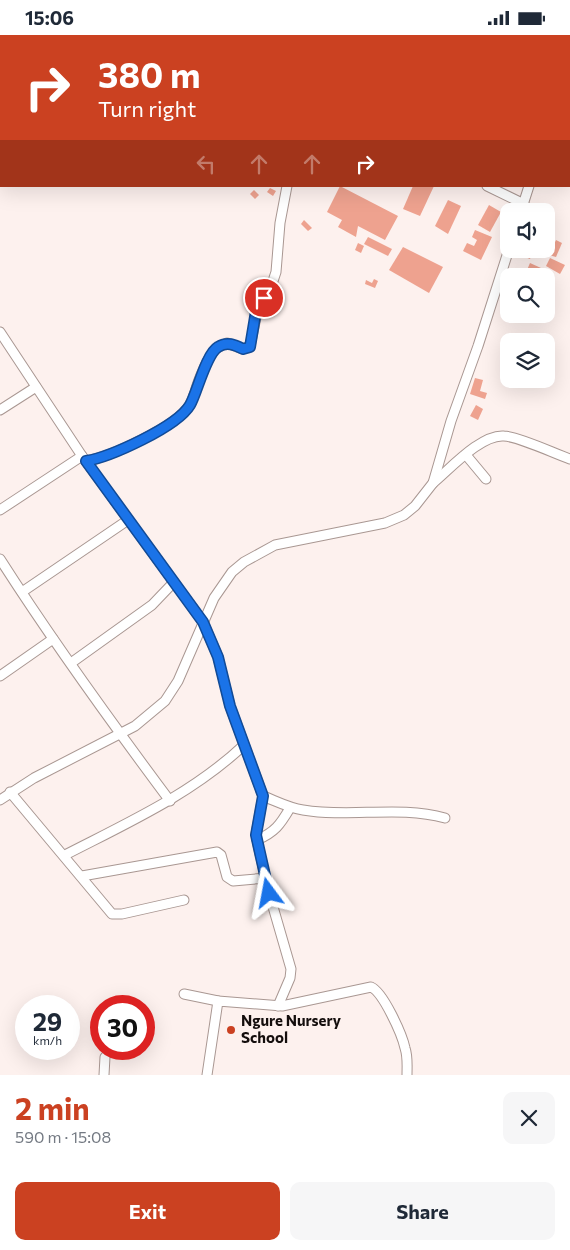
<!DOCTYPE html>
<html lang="en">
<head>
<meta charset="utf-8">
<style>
	body { margin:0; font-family:Commissioner,sans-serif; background:#f6f6f7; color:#1f2937; height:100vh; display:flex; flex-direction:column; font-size:19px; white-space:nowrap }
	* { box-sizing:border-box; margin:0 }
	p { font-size:16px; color:#747a83 }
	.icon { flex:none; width:28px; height:28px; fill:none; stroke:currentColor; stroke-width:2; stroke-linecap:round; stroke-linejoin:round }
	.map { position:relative; height:1040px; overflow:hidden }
	.details { display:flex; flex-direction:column; background:#fff; flex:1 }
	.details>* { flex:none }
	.guide { position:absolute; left:0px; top:0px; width:570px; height:152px; box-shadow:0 5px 20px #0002; background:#cb4121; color:#fff; overflow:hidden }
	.tools { position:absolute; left:500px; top:168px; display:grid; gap:10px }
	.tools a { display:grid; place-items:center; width:55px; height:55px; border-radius:10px; background:#fff; box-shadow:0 5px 20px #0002; font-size:25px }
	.speed { position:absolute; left:15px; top:960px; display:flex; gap:10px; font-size:25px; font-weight:700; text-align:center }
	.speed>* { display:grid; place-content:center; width:65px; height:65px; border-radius:50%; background:#fff; box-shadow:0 5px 20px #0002; line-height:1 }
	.speed small { font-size:12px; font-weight:400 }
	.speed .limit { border:8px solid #d22; background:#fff; color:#111 }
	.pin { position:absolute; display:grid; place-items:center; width:42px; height:42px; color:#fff; margin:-21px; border:2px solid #fff; border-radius:50%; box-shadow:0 1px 5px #0007 }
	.me { position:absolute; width:55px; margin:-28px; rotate:347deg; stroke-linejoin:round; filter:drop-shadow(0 0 4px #0008) }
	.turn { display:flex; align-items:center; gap:18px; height:105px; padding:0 15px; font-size:22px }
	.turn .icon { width:65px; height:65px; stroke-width:2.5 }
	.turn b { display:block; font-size:35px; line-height:42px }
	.lanes { display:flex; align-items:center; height:48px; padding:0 15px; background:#0003; justify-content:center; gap:25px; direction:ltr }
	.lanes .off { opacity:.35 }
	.round { display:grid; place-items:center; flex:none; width:52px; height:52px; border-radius:10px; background:#f6f6f7 }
	.head { display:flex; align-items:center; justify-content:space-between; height:85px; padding:0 15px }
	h1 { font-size:30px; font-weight:700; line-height:38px; color:#cb4121 }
	.button { display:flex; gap:10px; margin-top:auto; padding:10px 15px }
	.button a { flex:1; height:58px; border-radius:10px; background:#cb4121; color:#fff; font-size:20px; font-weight:700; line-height:58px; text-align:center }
	.button a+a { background:#f6f6f7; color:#1f2937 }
	.status { display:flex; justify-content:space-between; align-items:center; height:35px; padding:0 25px; background:#fff; direction:ltr }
	.status svg { height:14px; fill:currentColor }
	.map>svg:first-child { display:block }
</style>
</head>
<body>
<div class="status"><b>15:06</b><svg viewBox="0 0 49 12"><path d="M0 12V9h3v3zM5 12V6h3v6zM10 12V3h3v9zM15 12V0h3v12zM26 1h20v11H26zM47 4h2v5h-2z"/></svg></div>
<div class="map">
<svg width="570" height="1040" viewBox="0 0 570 1040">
	<rect width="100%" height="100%" fill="#fdf1ee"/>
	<g fill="#eea28f">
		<path d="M340 151 398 181 385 205 358 191 356 202 338 192 342 185 327 177Z"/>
		<path d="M413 151H434L420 181 403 174Z"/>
		<path d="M270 153 276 156 273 161 267 157Z"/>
		<path d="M254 155 259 160 255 164 250 159Z"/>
		<path d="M448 165 461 171 448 199 435 191Z"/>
		<path d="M489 170 501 177 490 197 478 190Z"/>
		<path d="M304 185 312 193 308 196 301 189Z"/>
		<path d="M475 195 492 202 481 225 463 216 467 208 474 211 477 205 472 202Z"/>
		<path d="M368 202 392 214 388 221 364 209Z"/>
		<path d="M556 205 562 208 556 222 549 220Z"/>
		<path d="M358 208 364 211 361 218 355 215Z"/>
		<path d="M403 212 443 232 429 258 389 235Z"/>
		<path d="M523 214H534L530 224 520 220Z"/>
		<path d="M550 223 565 230 560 239 546 231Z"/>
		<path d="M530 228 541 233 537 240 527 235Z"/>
		<path d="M520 236 532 241H518Z"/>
		<path d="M374 244 378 246 375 253 365 249 366 245 372 248Z"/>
		<path d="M508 300 515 306H509V314L504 310 508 306 505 304Z"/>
		<path d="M475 343 483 345 480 356 487 358 485 364 470 359Z"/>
		<path d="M476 370 483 374 478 385 470 381Z"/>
	</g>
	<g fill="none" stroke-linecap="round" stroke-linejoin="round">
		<defs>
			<g id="minor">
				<path d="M332 1 333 0"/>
				<path d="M569 27 570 23"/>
				<path d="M487 151 524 169"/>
				<path d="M521 176 529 151"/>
				<path d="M0 297 82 421 203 587 218 622 230 671 263 761 256 799 258 810 269 858 291 934 290 943 278 971"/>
				<path d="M0 375 36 352"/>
				<path d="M466 420 486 444"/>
				<path d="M86 426C110 422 175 392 189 371 192 367 193 362 195 357 198 346 208 320 217 313 220 311 224 310 227 308L243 314 250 311 258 273 272 249 276 237 280 188 287 151"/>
				<path d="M433 448C450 434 481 399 504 401 520 402 553 418 570 424"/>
				<path d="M0 475 82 421"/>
				<path d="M0 524C53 607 111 687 170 766"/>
				<path d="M22 557 128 485"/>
				<path d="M71 628 152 570 174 547"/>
				<path d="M0 641 53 604"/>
				<path d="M10 757 112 879H122L184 865"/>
				<path d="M263 761C276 766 289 773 303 775 350 783 399 770 445 783"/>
				<path d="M0 765 34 743 135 691 165 666 178 646 214 563 232 537 244 527 275 510 385 488 404 480 415 471 433 448 451 386 478 311 509 214"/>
				<path d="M257 805C275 797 280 790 290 773"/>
				<path d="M65 820C127 788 192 759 244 710"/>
				<path d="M82 841 217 817 221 820 227 842 233 846 266 843"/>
				<path d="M184 959 218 966"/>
				<path d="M104 1040 105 1022"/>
				<path d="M207 1040 218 966 282 971 371 952C383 957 402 999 405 1013 408 1022 407 1030 407 1040"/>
			</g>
		</defs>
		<use href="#minor" stroke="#a99792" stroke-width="11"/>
		<use href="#minor" stroke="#fff" stroke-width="9"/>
	</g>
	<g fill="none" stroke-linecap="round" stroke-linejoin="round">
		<defs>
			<path id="route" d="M264 263 256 276 250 312 243 314C235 310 227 306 218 312 206 319 197 358 190 370 177 392 110 422 86 426L203 587 218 622 230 671 263 761 256 800 269 858"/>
		</defs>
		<use href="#route" stroke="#114b97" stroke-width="12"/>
		<use href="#route" stroke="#1a73e8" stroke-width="9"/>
	</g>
	<circle fill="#cb4121" stroke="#fdf1ee" stroke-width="2" cx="231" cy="995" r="5"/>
	<g text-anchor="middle" stroke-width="4" stroke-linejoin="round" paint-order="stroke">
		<g font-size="15" font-weight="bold" fill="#140e0d" stroke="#fdf1ee" text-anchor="start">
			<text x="241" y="991">Ngure Nursery<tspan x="241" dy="17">School</tspan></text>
		</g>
	</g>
</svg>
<div class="tools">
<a><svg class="icon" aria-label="sound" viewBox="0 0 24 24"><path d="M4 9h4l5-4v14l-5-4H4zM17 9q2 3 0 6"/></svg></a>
<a><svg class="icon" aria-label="search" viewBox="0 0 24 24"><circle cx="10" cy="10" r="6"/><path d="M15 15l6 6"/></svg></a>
<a><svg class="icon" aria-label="layers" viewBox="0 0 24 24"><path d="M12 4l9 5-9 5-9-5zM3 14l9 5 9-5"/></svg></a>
</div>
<div class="speed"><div>29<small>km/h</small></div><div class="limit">30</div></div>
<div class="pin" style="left:264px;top:263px;background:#d93025"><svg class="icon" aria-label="arrive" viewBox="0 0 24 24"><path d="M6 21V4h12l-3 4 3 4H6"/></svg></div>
<svg class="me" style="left:269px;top:858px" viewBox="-20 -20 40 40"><path d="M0-17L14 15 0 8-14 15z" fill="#1a73e8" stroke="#fff" stroke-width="4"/></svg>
<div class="guide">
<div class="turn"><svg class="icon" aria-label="right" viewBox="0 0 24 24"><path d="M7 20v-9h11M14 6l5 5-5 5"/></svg><div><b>380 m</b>Turn right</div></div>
<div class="lanes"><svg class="icon off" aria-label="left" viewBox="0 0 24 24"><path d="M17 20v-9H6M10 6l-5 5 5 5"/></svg><svg class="icon off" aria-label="ahead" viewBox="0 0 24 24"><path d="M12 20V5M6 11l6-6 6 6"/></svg><svg class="icon off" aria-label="ahead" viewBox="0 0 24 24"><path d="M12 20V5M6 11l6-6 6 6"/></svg><svg class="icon" aria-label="right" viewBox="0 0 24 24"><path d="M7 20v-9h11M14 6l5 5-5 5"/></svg></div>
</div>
</div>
<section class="details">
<div class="head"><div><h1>2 min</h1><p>590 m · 15:08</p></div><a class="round"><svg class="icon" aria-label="close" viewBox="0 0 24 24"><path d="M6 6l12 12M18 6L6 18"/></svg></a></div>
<div class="button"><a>Exit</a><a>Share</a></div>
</section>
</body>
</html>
